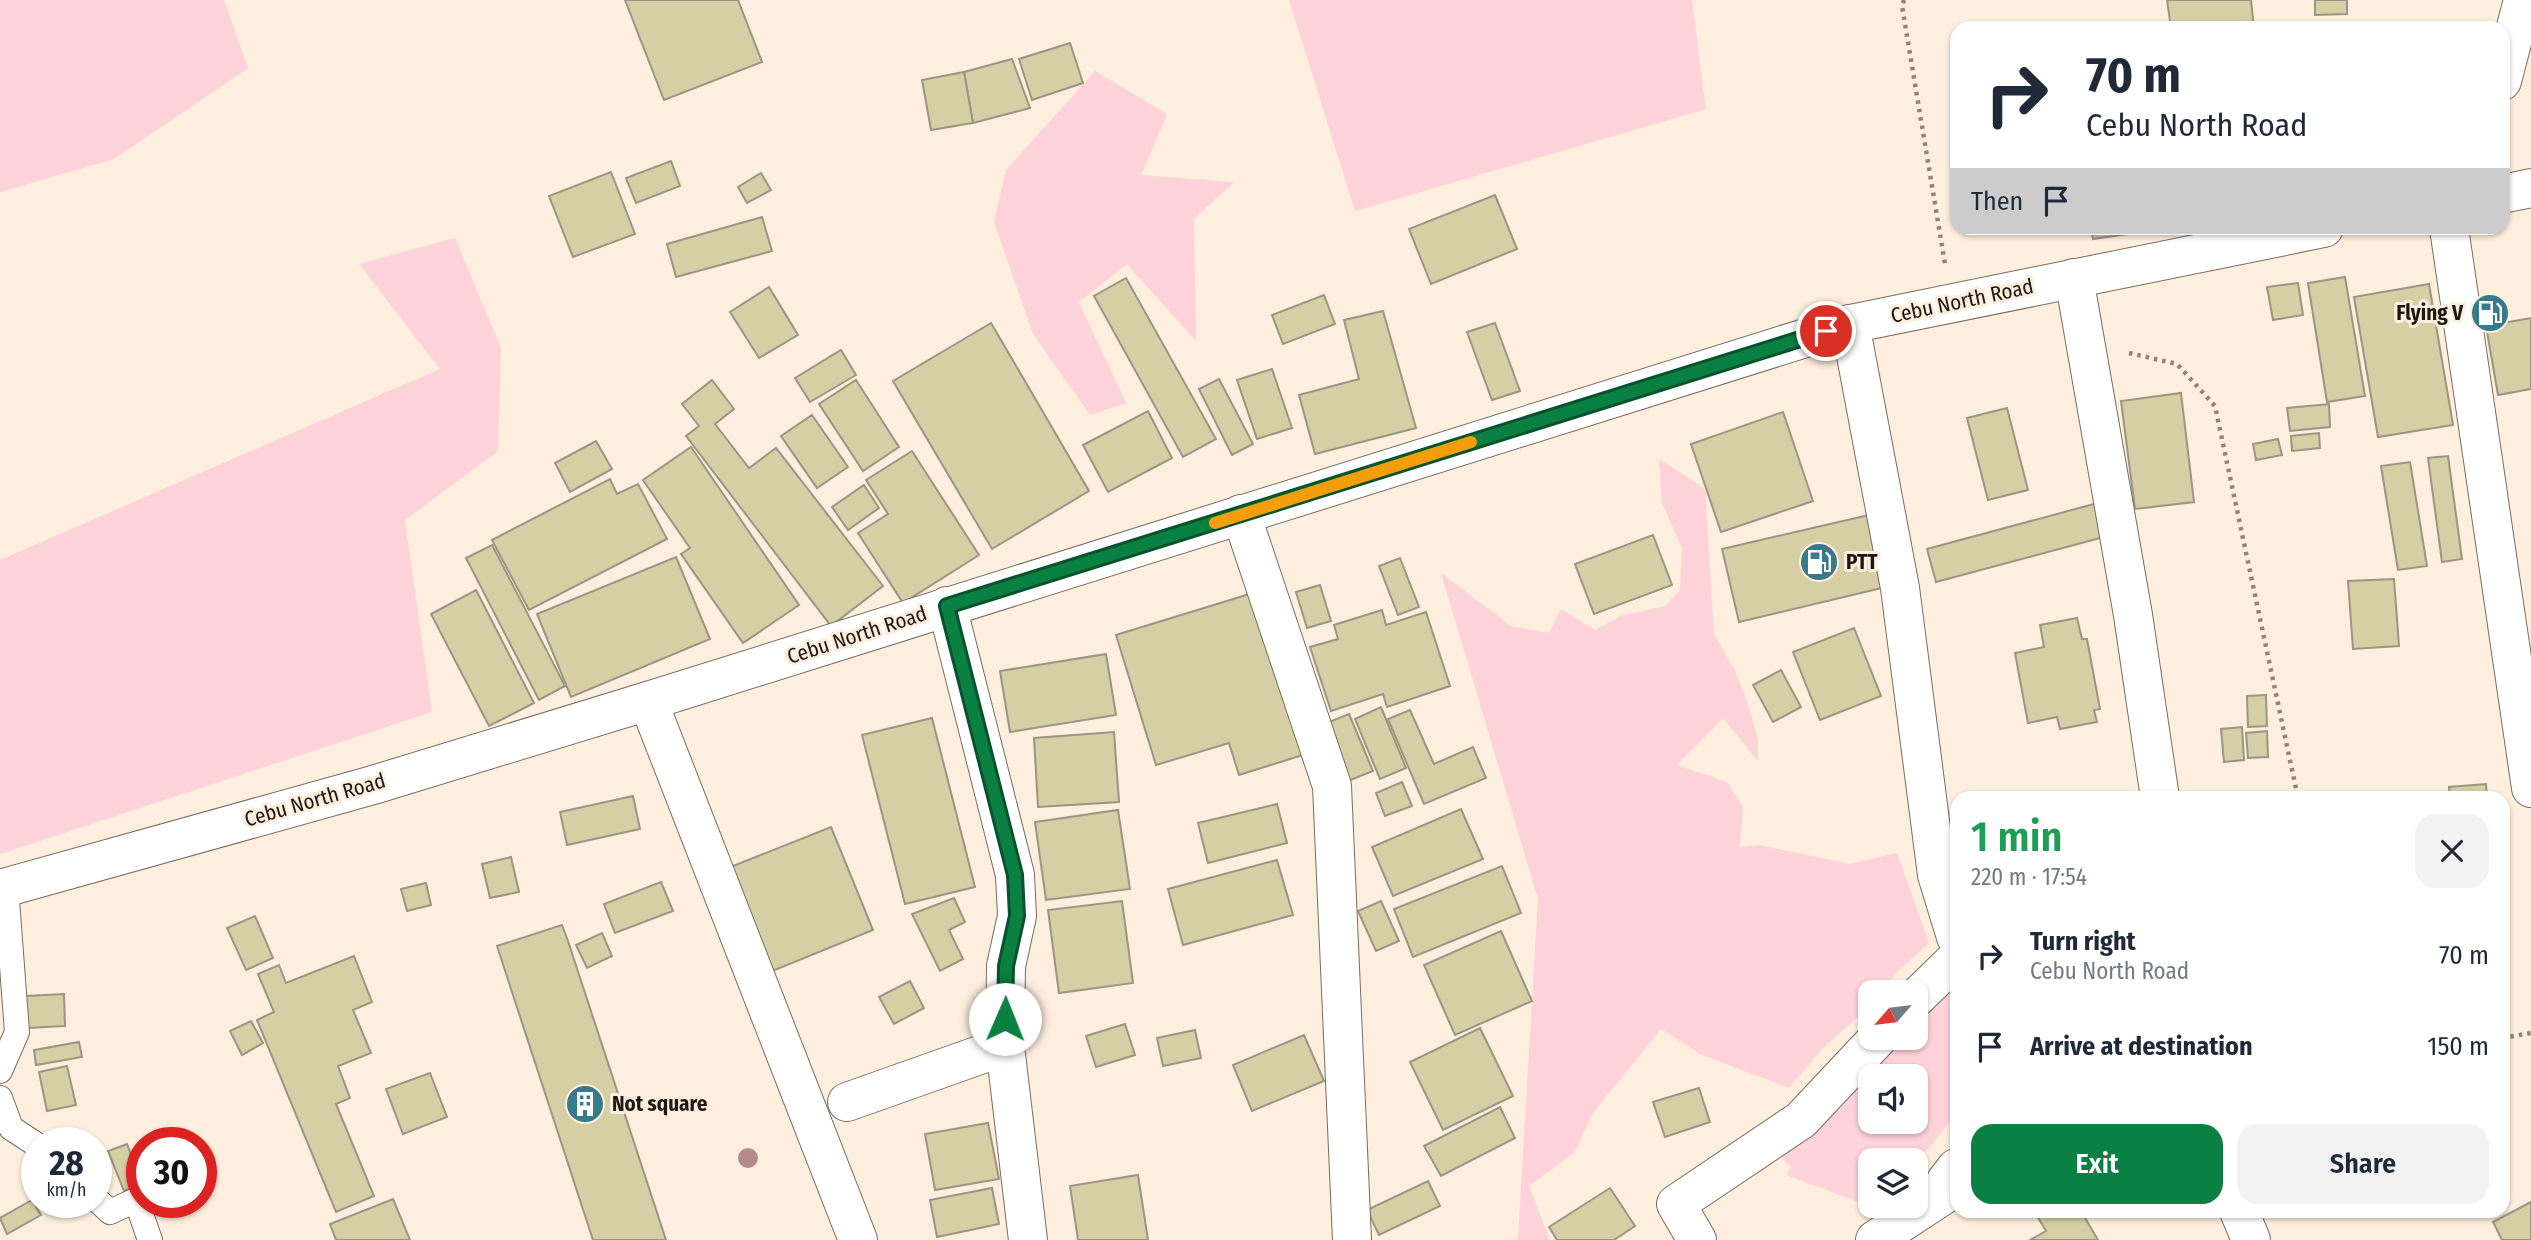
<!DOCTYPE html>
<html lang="en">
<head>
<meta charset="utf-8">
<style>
	body { margin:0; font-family:"Fira Sans Condensed",sans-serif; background:#f2f2f3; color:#1f2937; height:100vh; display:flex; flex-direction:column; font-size:26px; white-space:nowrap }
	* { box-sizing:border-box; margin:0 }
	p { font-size:23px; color:#747a83 }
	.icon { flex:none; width:38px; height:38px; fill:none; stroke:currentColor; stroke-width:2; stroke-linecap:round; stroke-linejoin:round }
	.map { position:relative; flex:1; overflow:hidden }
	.side { position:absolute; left:1950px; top:791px; width:560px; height:427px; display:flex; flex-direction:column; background:#fff; border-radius:21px; box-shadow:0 2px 5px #0004 }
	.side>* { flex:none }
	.guide { position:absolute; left:1950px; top:21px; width:560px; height:214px; border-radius:21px; box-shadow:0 2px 5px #0004; background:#fff; color:#1f2937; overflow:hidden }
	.needle { width:46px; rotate:242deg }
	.buttons { position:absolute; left:1858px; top:980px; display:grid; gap:14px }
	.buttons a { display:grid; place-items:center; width:70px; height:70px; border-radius:14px; background:#fff; box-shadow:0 2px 5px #0004; font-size:35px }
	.speed { position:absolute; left:21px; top:1127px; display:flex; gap:14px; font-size:35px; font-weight:700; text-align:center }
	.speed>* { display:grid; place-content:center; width:91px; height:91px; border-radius:50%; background:#fff; box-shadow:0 2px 5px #0004; line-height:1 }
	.speed small { font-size:18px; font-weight:400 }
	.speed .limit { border:10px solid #d22; background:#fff; color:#111 }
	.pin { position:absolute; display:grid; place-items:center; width:60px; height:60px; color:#fff; margin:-30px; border:4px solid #fff; border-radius:50%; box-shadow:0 2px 7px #0007 }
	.me { position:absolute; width:77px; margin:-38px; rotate:1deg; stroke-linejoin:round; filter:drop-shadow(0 0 5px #0008) }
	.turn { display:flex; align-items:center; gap:24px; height:147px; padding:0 21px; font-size:32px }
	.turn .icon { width:91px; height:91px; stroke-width:2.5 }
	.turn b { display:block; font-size:49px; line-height:60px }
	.then { display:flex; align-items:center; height:66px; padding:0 21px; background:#0003; gap:14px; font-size:26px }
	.round { display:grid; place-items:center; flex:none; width:74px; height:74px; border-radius:21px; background:#f2f2f3 }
	.summary { display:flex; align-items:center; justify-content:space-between; height:119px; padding:0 21px }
	h1 { font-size:42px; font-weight:600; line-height:52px; color:#1e9e55 }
	.button { display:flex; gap:14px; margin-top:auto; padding:14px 21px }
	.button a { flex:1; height:80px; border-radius:21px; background:#0b8043; color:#fff; font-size:28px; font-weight:600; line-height:80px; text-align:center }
	.button a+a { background:#f2f2f3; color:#1f2937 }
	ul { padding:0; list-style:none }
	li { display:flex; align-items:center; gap:21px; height:91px; padding:0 21px }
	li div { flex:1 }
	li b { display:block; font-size:26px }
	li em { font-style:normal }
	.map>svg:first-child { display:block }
</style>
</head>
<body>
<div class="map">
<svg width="2531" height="1240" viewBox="0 0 2531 1240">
	<rect width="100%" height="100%" fill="#feeedd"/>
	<g fill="#fdd2d8" fill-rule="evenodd">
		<path d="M0 0H224L248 68 114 159 0 192Z"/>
		<path d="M1289 0H1692L1706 109 1355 211Z"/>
		<path d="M1095 71 1167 114 1141 175 1234 182 1194 219 1196 341 1127 264 1079 302 1126 403 1090 415 1033 334 994 222 1006 170Z"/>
		<path d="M455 238 501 348 498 451 405 520 432 712 0 854V560L440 369 359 264Z"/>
		<path d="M1659 459 1705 489 1714 634 1734 668 1747 701 1758 739V761L1723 718 1677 765 1727 782 1743 807 1740 847 1759 845 1850 864 1897 853 1929 943 1896 973 1882 992H1871V1005L1822 1049 1789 1088 1700 1054 1661 1029 1592 1114 1575 1152 1529 1186 1550 1240H1518L1538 899 1441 573 1511 626 1549 633 1561 609 1595 630 1621 616 1665 606 1680 590 1682 548 1662 503Z"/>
		<path d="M1952 979 1956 999V1114L1929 1148 1914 1160H1871V1193L1859 1202 1786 1175 1791 1167 1776 1153 1892 1038H1916V1014ZM1871 1076H1916V1122H1871Z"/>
	</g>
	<g fill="#d6cea5" stroke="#9a9683" stroke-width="2">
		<path d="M625 0H738L762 62 664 100Z"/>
		<path d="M2167 0H2251L2254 28H2171Z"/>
		<path d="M2315 0H2347V14L2315 15Z"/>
		<path d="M1070 43 1083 83 1032 100 1019 59Z"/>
		<path d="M1012 59 1030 108 973 123 964 72Z"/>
		<path d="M964 72 973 123 931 130 922 80Z"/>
		<path d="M671 161 680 186 636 203 626 178Z"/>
		<path d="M611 172 635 234 573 257 549 196Z"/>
		<path d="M761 173 771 190 747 203 738 187Z"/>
		<path d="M1495 195 1517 249 1431 284 1409 229Z"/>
		<path d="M762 217 772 251 676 277 667 244Z"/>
		<path d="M2091 228H2135V233L2093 239Z"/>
		<path d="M2345 277 2365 396 2327 402 2308 283Z"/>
		<path d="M1126 278 1216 439 1183 457 1094 296Z"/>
		<path d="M2298 283 2303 315 2273 320 2267 287Z"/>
		<path d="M2429 284 2453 425 2378 437 2354 297Z"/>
		<path d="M769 287 798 335 759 358 730 312Z"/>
		<path d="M1324 295 1335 324 1283 344 1272 315Z"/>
		<path d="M1383 311 1416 428 1315 454 1299 395 1359 379 1344 320Z"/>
		<path d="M2531 318V389L2498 395 2486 326Z"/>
		<path d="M991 323 1089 491 992 549 893 381Z"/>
		<path d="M1495 323 1520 391 1492 400 1467 332Z"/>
		<path d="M841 350 856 375 810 402 795 378Z"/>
		<path d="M1272 369 1292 428 1257 439 1237 380Z"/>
		<path d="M1219 379 1253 444 1232 455 1199 389Z"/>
		<path d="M712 380 734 409 715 424 749 468 776 448 883 586 831 626 686 436 699 426 682 404Z"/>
		<path d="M856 380 899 447 863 471 819 404Z"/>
		<path d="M2181 393 2194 502 2135 509 2121 401Z"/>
		<path d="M2329 404 2330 427 2290 431 2287 408Z"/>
		<path d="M2007 408 2028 490 1988 500 1967 418Z"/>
		<path d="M1148 411 1172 458 1108 492 1083 445Z"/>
		<path d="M1783 412 1813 501 1721 532 1691 444Z"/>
		<path d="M812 415 848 467 817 488 781 436Z"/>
		<path d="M2319 433 2320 448 2292 451 2291 436Z"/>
		<path d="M2278 439 2282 455 2256 460 2253 444Z"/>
		<path d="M596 441 612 469 570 492 555 463Z"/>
		<path d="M691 447 799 605 743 643 681 554 690 548 643 480Z"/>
		<path d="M912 451 979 555 903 603 858 533 888 514 866 480Z"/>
		<path d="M2448 456 2462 559 2442 562 2428 458Z"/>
		<path d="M2410 462 2427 566 2398 570 2381 466Z"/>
		<path d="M610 479 617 494 638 484 667 539 529 610 492 540Z"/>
		<path d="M864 485 879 508 848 530 832 507Z"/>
		<path d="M2105 501 2115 534 1936 582 1927 549Z"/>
		<path d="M1869 515 1886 587 1739 622 1722 549Z"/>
		<path d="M1653 535 1672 585 1594 614 1575 564Z"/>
		<path d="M492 545 565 686 539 700 466 558Z"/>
		<path d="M676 557 710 639 571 697 537 614Z"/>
		<path d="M1400 558 1419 607 1398 615 1379 566Z"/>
		<path d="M2394 579 2399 646 2353 649 2348 581Z"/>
		<path d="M1320 585 1331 621 1307 628 1296 592Z"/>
		<path d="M476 590 534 703 489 726 431 614Z"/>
		<path d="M1256 592 1306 754 1239 775 1229 743 1156 765 1116 635Z"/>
		<path d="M1382 610 1386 625 1426 612 1450 686 1387 707 1383 694 1331 711 1310 647 1338 639 1334 625Z"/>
		<path d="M2077 618 2082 639H2087L2100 709 2094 710 2097 722 2060 729 2057 717 2028 723 2015 653 2044 647 2040 625Z"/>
		<path d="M1854 628 1881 696 1820 720 1793 652Z"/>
		<path d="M1106 654 1116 715 1010 732 1000 671Z"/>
		<path d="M1781 670 1801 707 1773 722 1753 685Z"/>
		<path d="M2266 695 2267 726 2248 727 2247 696Z"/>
		<path d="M1381 707 1406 768 1380 779 1355 719Z"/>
		<path d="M1410 710 1434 764 1473 747 1486 778 1424 804 1388 719Z"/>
		<path d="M1349 714 1373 771 1348 781 1324 724Z"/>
		<path d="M932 718 975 887 905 904 862 735Z"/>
		<path d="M2242 727 2244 760 2224 762 2221 729Z"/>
		<path d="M2267 731 2268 757 2248 758 2246 733Z"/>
		<path d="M1114 732 1119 802 1038 807 1034 738Z"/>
		<path d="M1402 782 1412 806 1385 816 1376 793Z"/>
		<path d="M2486 784 2487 798H2450L2449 787Z"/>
		<path d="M633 796 640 829 567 845 560 812Z"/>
		<path d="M1277 804 1287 843 1208 863 1198 823Z"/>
		<path d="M1461 809 1483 859 1393 896 1372 847Z"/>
		<path d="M1118 810 1130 889 1046 900 1035 822Z"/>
		<path d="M831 827 873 930 770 972 728 868Z"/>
		<path d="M511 857 519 892 490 898 482 864Z"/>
		<path d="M1277 860 1293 915 1183 945 1168 889Z"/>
		<path d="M1502 866 1521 913 1413 957 1394 909Z"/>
		<path d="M661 882 673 911 615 933 604 904Z"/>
		<path d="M426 883 431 905 407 911 401 889Z"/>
		<path d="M954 898 965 922 949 930 963 959 940 971 912 914Z"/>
		<path d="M1122 901 1133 983 1059 993 1048 910Z"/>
		<path d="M1381 901 1399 941 1376 951 1358 911Z"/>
		<path d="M255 916 273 958 246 970 227 928Z"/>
		<path d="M562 925 568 941 666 1240H593L497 946Z"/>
		<path d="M1501 931 1532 1001 1455 1035 1424 965Z"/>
		<path d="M602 933 612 956 587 968 576 945Z"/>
		<path d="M354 956 372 1002 353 1010 371 1053 338 1066 350 1098 336 1104 374 1196 336 1212 257 1020 274 1012 258 974 279 965 286 983Z"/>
		<path d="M910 981 924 1008 894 1024 879 997Z"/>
		<path d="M64 994 65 1026 27 1028 26 996Z"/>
		<path d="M251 1021 263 1043 242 1055 230 1031Z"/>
		<path d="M1125 1024 1135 1055 1096 1067 1086 1036Z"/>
		<path d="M1480 1028 1513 1096 1443 1130 1410 1062Z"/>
		<path d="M1195 1030 1201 1058 1163 1066 1157 1038Z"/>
		<path d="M1304 1035 1324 1081 1252 1111 1233 1065Z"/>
		<path d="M79 1042 82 1057 36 1065 34 1050Z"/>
		<path d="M67 1066 76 1105 47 1111 39 1072Z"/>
		<path d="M430 1073 447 1117 403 1134 386 1089Z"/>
		<path d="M1699 1088 1710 1122 1665 1137 1653 1102Z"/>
		<path d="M1500 1107 1515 1138 1441 1176 1424 1146Z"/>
		<path d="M988 1123 999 1179 935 1190 925 1134Z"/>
		<path d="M127 1144 142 1183 124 1191 108 1151Z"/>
		<path d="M1138 1175 1148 1240H1078L1070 1186Z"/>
		<path d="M1428 1181 1440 1206 1379 1235 1367 1210Z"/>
		<path d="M992 1188 999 1224 937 1237 930 1200Z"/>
		<path d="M1610 1188 1635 1226 1614 1240H1557L1549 1227Z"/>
		<path d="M393 1199 410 1240H336L330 1224Z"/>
		<path d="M32 1200 41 1215 7 1234 0 1218Z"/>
		<path d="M2531 1202V1240H2502L2493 1222Z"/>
		<path d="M2045 1211H2081L2098 1240H2030L2046 1231 2037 1216Z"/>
	</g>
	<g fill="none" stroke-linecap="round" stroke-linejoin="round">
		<defs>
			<g id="service">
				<path d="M0 1071 17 1032 6 887"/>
				<path d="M0 1098 11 1128 37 1145"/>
				<path d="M96 1199 110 1212 136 1200 150 1240"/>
			</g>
			<g id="minor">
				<path d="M2449 228 2531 788"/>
				<path d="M2074 278 2133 615 2160 798"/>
				<path d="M1850 324 1900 588 1937 875 1956 937"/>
				<path d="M1241 514 1332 786 1352 1240"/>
				<path d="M947 606 1015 875 1017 916 1006 966 1005 1046 1028 1240"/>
				<path d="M648 701 858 1240"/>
				<path d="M1916 998 1956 959"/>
				<path d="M847 1102 1005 1046"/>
				<path d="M2239 1211 2251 1240"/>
				<path d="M1697 1240 1676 1204 1801 1120 1878 1038"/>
				<path d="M1875 1240 1942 1196 1946 1181 1956 1168"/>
			</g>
			<path id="secondary" d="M2502 81 2523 0"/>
			<g id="trunk">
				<path d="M2502 194 2531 188"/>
				<path d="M0 889 373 785 648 701 1850 324 2324 228"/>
			</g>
		</defs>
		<use href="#service" stroke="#7a6c5e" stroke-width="26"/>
		<use href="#minor" stroke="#7a6c5e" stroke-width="40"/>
		<use href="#secondary" stroke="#7a6c5e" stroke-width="40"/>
		<use href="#trunk" stroke="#7a6c5e" stroke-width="40"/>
		<g stroke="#8e8478" stroke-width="4.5" stroke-dasharray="3.5 5" stroke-linecap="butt">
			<path d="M1904 0 1902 6 1945 264"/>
			<path d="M2129 353 2177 364 2215 406 2298 798"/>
			<path d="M2502 1038 2531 1033"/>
		</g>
		<use href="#service" stroke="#fff" stroke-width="24"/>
		<use href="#minor" stroke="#fff" stroke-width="38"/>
		<use href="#secondary" stroke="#fff" stroke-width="38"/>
		<use href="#trunk" stroke="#fff" stroke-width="38"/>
	</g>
	<circle fill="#b38b8a" cx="748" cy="1158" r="10"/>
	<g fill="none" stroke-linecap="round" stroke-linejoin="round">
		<defs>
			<path id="route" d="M1005 1019 1006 966 1017 916 1015 875 947 606 1826 331"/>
		</defs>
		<use href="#route" stroke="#07532c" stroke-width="18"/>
		<use href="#route" stroke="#0b8043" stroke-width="12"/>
		<path stroke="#f59e0b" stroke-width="12" d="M1215 523 1471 442"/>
	</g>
	<defs>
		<symbol id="fuel-disc" viewBox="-11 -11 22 22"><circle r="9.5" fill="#377a8b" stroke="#feeedd"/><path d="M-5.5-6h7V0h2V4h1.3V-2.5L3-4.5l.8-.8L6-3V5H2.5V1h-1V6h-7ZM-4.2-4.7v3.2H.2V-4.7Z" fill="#fff"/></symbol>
		<symbol id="building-disc" viewBox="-11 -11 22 22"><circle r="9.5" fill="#377a8b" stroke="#feeedd"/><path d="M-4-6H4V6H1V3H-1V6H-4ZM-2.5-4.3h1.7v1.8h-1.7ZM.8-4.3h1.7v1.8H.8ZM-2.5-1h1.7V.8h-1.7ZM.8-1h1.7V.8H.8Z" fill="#fff"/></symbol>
	</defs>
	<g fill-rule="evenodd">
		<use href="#fuel-disc" x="2468" y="291" width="44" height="44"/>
		<use href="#fuel-disc" x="1797" y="540" width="44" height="44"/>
		<use href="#building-disc" x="563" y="1082" width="44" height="44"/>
	</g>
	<g text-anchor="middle" stroke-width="6" stroke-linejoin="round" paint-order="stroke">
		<g font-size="21" fill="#1c1711" stroke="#feeedd">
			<text transform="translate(1962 301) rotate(-12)" y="7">Cebu North Road</text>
			<text transform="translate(857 635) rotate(-18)" y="7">Cebu North Road</text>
			<text transform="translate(315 800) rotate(-16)" y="7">Cebu North Road</text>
		</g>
		<g font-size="21" font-weight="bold" fill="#1c1711" stroke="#feeedd" text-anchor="start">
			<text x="2463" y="320" text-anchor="end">Flying V</text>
			<text x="1846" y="569">PTT</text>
			<text x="612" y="1111">Not square</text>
		</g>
	</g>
</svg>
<div class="buttons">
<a><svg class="needle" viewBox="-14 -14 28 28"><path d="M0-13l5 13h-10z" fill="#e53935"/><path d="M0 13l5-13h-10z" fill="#747a83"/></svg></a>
<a><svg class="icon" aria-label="sound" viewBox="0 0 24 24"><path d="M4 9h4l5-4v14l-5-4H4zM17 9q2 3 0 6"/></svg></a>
<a><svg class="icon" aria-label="layers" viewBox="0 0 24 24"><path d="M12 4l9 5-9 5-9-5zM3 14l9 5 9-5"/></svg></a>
</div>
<div class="speed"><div>28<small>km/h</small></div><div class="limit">30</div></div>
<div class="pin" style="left:1826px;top:331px;background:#d93025"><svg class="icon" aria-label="arrive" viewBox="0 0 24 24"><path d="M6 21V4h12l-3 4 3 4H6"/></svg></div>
<svg class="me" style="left:1005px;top:1019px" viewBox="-20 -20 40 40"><circle r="19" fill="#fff"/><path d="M0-13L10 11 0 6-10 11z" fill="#0b8043"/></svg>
<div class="guide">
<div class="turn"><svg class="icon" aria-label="right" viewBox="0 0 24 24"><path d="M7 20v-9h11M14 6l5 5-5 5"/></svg><div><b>70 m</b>Cebu North Road</div></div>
<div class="then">Then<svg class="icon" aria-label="arrive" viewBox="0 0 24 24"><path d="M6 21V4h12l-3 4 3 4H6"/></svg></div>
</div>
<section class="side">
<div class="summary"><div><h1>1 min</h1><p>220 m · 17:54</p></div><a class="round"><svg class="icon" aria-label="close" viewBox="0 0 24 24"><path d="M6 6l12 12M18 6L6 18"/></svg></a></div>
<ul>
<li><svg class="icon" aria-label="right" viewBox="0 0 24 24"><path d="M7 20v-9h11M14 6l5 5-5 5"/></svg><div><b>Turn right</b><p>Cebu North Road</p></div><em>70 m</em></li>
<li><svg class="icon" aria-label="arrive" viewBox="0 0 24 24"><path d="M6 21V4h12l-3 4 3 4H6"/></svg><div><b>Arrive at destination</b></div><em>150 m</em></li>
</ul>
<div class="button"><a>Exit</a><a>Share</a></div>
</section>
</div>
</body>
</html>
